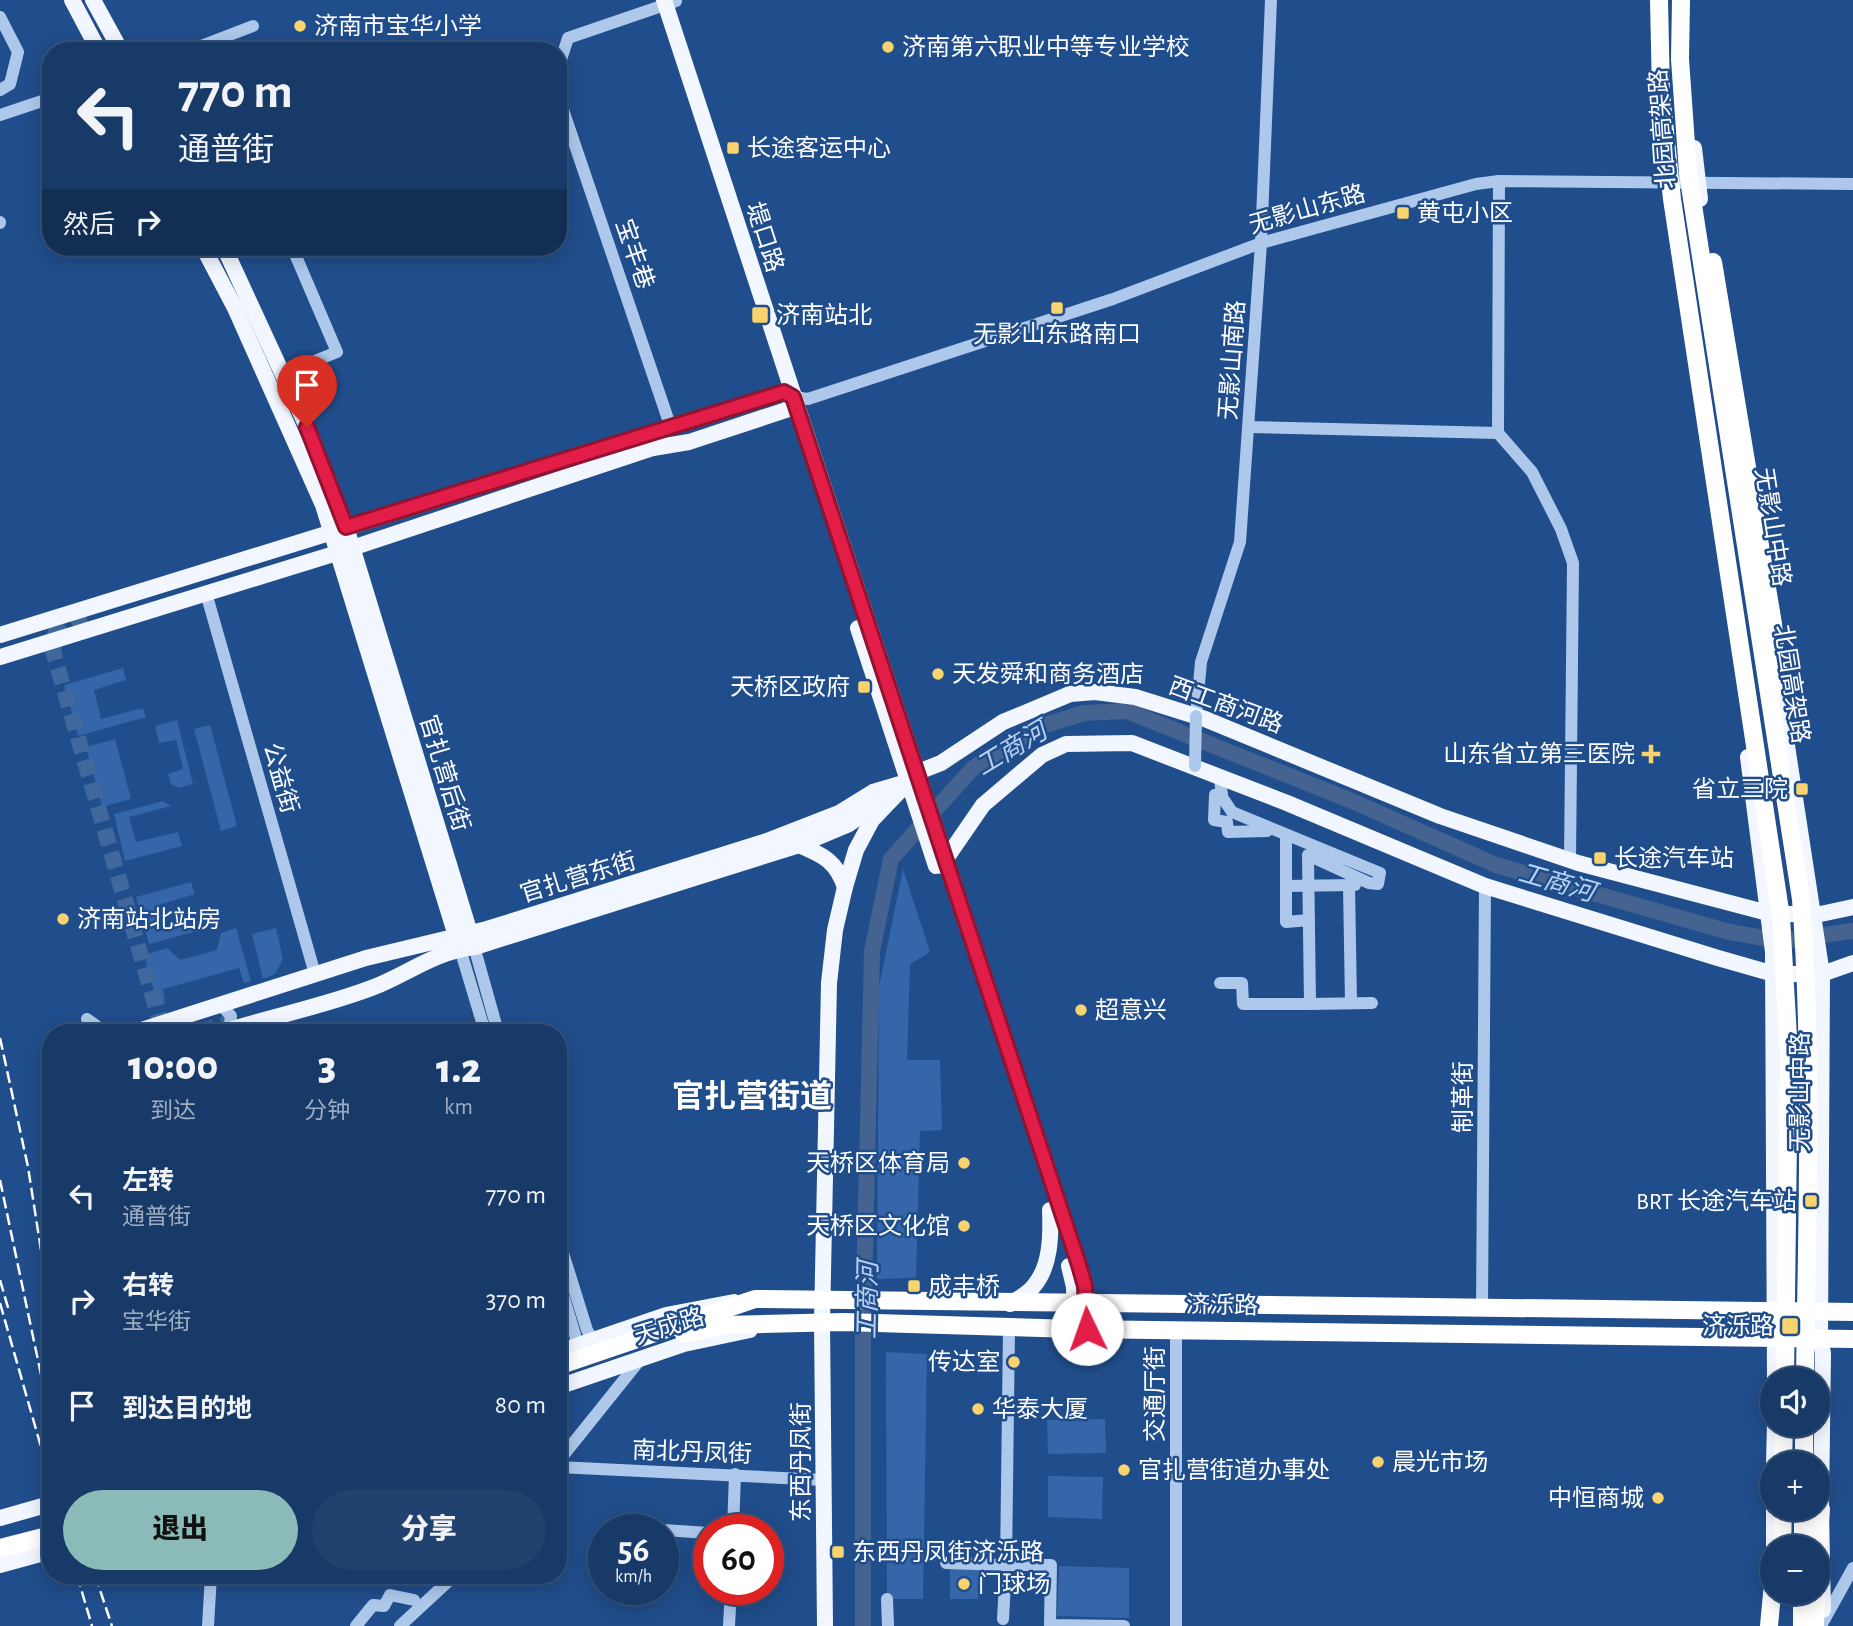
<!DOCTYPE html>
<html lang="zh">
<head>
<meta charset="utf-8">
<style>
	body { margin:0; font-family:"Alegreya Sans","Noto Sans SC",sans-serif; background:#21416e; color:#f1f3f6; height:100vh; display:flex; flex-direction:column; font-size:26px; white-space:nowrap }
	* { box-sizing:border-box; margin:0 }
	p { font-size:23px; color:#9fadc0 }
	.icon { flex:none; width:38px; height:38px; fill:none; stroke:currentColor; stroke-width:2; stroke-linecap:round; stroke-linejoin:round }
	.map { position:relative; flex:1; overflow:hidden }
	.sheet { position:absolute; left:42px; top:1024px; width:525px; height:560px; display:flex; flex-direction:column; background:#183a68; border-radius:28px; box-shadow:0 4px 18px #0003,0 0 0 2px #36547c }
	.sheet>* { flex:none }
	.top-card { position:absolute; left:42px; top:42px; width:525px; height:214px; border-radius:28px; box-shadow:0 4px 18px #0003,0 0 0 2px #36547c; background:#183a68; color:#f1f3f6; overflow:hidden }
	.fabs { position:absolute; left:1760px; top:1367px; display:grid; gap:14px }
	.fabs a { display:grid; place-items:center; width:70px; height:70px; border-radius:50%; background:#183a68; box-shadow:0 4px 18px #0003,0 0 0 2px #36547c; font-size:35px }
	.speed { position:absolute; left:588px; top:1514px; display:flex; gap:14px; font-size:35px; font-weight:700; text-align:center }
	.speed>* { display:grid; place-content:center; width:91px; height:91px; border-radius:50%; background:#183a68; box-shadow:0 4px 18px #0003,0 0 0 2px #36547c; line-height:1 }
	.speed small { font-size:18px; font-weight:400 }
	.speed .limit { border:10px solid #d22; background:#fff; color:#111 }
	.pin { position:absolute; display:grid; place-items:center; width:60px; height:60px; color:#fff; margin:-72px -30px; border-radius:50% 50% 50% 0; rotate:-45deg; box-shadow:0 0 7px #0007 }
	.pin .icon { rotate:45deg }
	.me { position:absolute; width:77px; margin:-38px; rotate:357deg; stroke-linejoin:round; filter:drop-shadow(0 0 5px #0008) }
	.turn { display:flex; align-items:center; gap:24px; height:147px; padding:0 21px; font-size:32px }
	.turn .icon { width:91px; height:91px; stroke-width:2.5 }
	.turn b { display:block; font-size:49px; line-height:60px }
	.then { display:flex; align-items:center; height:66px; padding:0 21px; background:#0003; gap:14px; font-size:26px }
	.eta { display:flex; justify-content:space-evenly; align-items:center; height:119px; text-align:center }
	.eta b { font-size:42px; font-weight:800; line-height:49px }
	.primary-button { display:flex; gap:14px; margin-top:auto; padding:14px 21px }
	.primary-button a { flex:1; height:80px; border-radius:42px; background:#8bbbb9; color:#111; font-size:28px; font-weight:800; line-height:80px; text-align:center }
	.primary-button a+a { background:#21416e; color:#f1f3f6 }
	ul { padding:0; list-style:none }
	li { display:flex; align-items:center; gap:21px; height:105px; padding:0 21px }
	li div { flex:1 }
	li b { display:block; font-size:26px }
	li em { font-style:normal }
	.map>svg:first-child { display:block }
</style>
</head>
<body>
<div class="map">
<svg width="1853" height="1626" viewBox="0 0 1853 1626">
	<rect width="100%" height="100%" fill="#204d8b"/>
	<g fill="#3466a9">
		<path d="M123 668 126 680 94 690 101 719 143 708 146 717 78 736 64 685Z"/>
		<path d="M177 720 193 784 179 788 171 784 168 774 183 769 176 740 159 743 155 726Z"/>
		<path d="M210 725 237 826 221 831 194 729Z"/>
		<path d="M115 739 131 799 102 807 86 747Z"/>
		<path d="M163 801 171 806 129 817 136 842 178 832 182 846 125 861 114 814Z"/>
		<path d="M903 869 930 952 910 964 907 1060H940L942 1130 920 1131 916 1278 877 1279 879 987Z"/>
		<path d="M191 882 195 894 155 906 162 931 201 920 203 924 198 931 149 944 136 897Z"/>
		<path d="M236 928 251 981 244 983 239 968 163 989 165 1004 158 1006 144 955 167 948 180 960 217 950 221 933Z"/>
		<path d="M276 928 283 959 275 974 263 979 252 934Z"/>
		<path d="M886 1352 927 1354 923 1599H887Z"/>
		<path d="M1105 1419 1106 1453 1048 1454 1047 1420Z"/>
		<path d="M1048 1476 1103 1477 1102 1519 1048 1517Z"/>
		<path d="M1059 1566 1129 1568V1618L1057 1616Z"/>
		<path d="M950 1568H980L978 1599H950Z"/>
	</g>
	<g fill="none" stroke-linecap="round" stroke-linejoin="round">
		<path stroke="#446390" stroke-width="16" d="M863 1626V1332L872 951 891 859 973 768 1042 726 1084 713 1127 711 1352 801 1496 865 1729 932 1782 941 1853 931"/>
		<g stroke="#41689c" stroke-width="16" stroke-dasharray="16 8" stroke-linecap="butt">
			<path d="M86 616 67 622 56 631 53 651 163 1032"/>
			<path d="M199 1032 237 1021"/>
		</g>
		<g stroke="#adc8eb" stroke-width="12">
			<path d="M0 17 18 52 10 84 0 90"/>
			<path d="M188 51 253 26"/>
			<path d="M558 69 568 38 676 1"/>
			<path d="M558 95 671 428"/>
			<path d="M0 115 51 98"/>
			<path d="M1499 181 1498 433 1532 472 1561 529 1573 563 1570 860"/>
			<path d="M0 222V223"/>
			<path d="M283 374 337 352 292 247"/>
			<path d="M794 397 808 399 1113 299 1261 243 1476 184 1499 181 1853 184"/>
			<path d="M1249 427 1498 433"/>
			<path d="M206 593 315 974"/>
			<path d="M1196 716 1201 662 1240 542 1261 243 1271 0"/>
			<path d="M1222 794 1215 795 1214 820 1227 822 1228 832 1267 831"/>
			<path d="M1286 836V922L1309 920"/>
			<path d="M1349 885 1351 1003"/>
			<path d="M1286 886 1355 885"/>
			<path d="M472 939 498 1032"/>
			<path d="M458 942 485 1032"/>
			<path d="M1220 983H1242L1243 1004H1310L1308 855 1369 883 1378 884 1380 873 1232 812 1222 797 1220 778"/>
			<path d="M1310 1004 1372 1003"/>
			<path d="M222 1006 231 1016 229 1031"/>
			<path d="M87 1019 105 1032"/>
			<path d="M558 1237 587 1330 593 1340"/>
			<path d="M558 1278 578 1345"/>
			<path d="M1482 1308 1485 886"/>
			<path d="M1009 1327 1006 1565H1051L1050 1625 1124 1626"/>
			<path d="M1176 1329V1626"/>
			<path d="M558 1462 639 1361"/>
			<path d="M558 1467 823 1480"/>
			<path d="M663 1530 709 1533"/>
			<path d="M733 1530 735 1474"/>
			<path d="M946 1563 1006 1565 1003 1619"/>
			<path d="M887 1599 888 1626"/>
			<path d="M1823 1622 1853 1568"/>
			<path d="M208 1626 211 1575"/>
			<path d="M356 1626 373 1605 384 1606 390 1595 414 1600"/>
			<path d="M400 1626 455 1575"/>
			<path d="M729 1626 731 1589"/>
		</g>
		<g stroke="#f2f6fe" stroke-width="16">
			<path d="M72 0 99 51"/>
			<path d="M93 0 121 51"/>
			<path d="M664 0 1079 1265 1085 1287 1087 1329"/>
			<path d="M1694 148 1700 199"/>
			<path d="M203 247 235 308 323 505 456 936"/>
			<path d="M224 247 307 427 346 527 470 933"/>
			<path d="M858 628 936 866"/>
			<path d="M0 635 784 392 794 397 789 409 780 412 689 442 653 448 337 553 0 657"/>
			<path d="M1776 674 1822 974 1820 1338 1823 1353 1821 1509 1823 1610"/>
			<path d="M1748 757 1773 952 1775 1379"/>
			<path d="M799 845C823 855 836 861 845 887"/>
			<path d="M941 866 983 805 1042 755 1066 744 1132 743 1287 803 1485 886 1718 958 1774 974H1822L1853 963"/>
			<path d="M135 1032 366 958 487 929 767 841 839 813 873 792 900 784"/>
			<path d="M223 1032C273 1016 325 1006 374 987 410 973 433 952 475 947L799 845 849 824 882 801"/>
			<path d="M1069 1266 1074 1287 1075 1329"/>
			<path d="M1010 1304C1017 1299 1028 1294 1033 1287 1051 1267 1051 1235 1050 1210"/>
			<path d="M558 1352 666 1315 734 1302"/>
			<path d="M558 1387 684 1344 750 1330"/>
			<path d="M1774 1463 1775 1424"/>
			<path d="M0 1518 46 1505"/>
			<path d="M1774 1545V1508"/>
			<path d="M0 1565 51 1551"/>
			<path d="M825 1626 822 1322 829 983 835 930 845 887 856 850 872 820 918 772 941 763 1003 722 1070 694 1095 692 1135 697 1205 719 1440 816 1578 863 1768 913 1816 915 1853 907"/>
		</g>
		<g stroke="#fff" stroke-width="18">
			<path d="M684 1334 726 1325 843 1322 1075 1329 1853 1339"/>
			<path d="M558 1366 755 1299 1853 1312"/>
			<path d="M1783 1463 1784 1424"/>
			<path d="M1804 1463V1424"/>
			<path d="M1782 1547 1783 1508"/>
			<path d="M1803 1547V1508"/>
			<path d="M1818 1547 1821 1509"/>
			<path d="M0 1548 51 1535"/>
			<path d="M1769 1626 1773 1583"/>
			<path d="M1802 1626V1592"/>
			<path d="M1815 1626 1816 1592"/>
		</g>
		<g stroke="#fff" stroke-width="2.5" stroke-dasharray="12 5" stroke-linecap="butt">
			<path d="M0 1038 28 1167 51 1314"/>
			<path d="M0 1180 51 1422"/>
			<path d="M0 1280 9 1311"/>
			<path d="M0 1303 51 1482"/>
			<path d="M77 1575 92 1626"/>
			<path d="M95 1575 112 1626"/>
		</g>
		<path stroke="#adc8eb" stroke-width="12" d="M1195 766 1196 716"/>
		<g stroke="#fff" stroke-width="18">
			<path d="M1659 0 1661 93 1672 199 1781 917 1789 1054 1785 1379"/>
			<path d="M1681 0 1680 59 1688 173 1801 899C1813 1059 1807 1219 1805 1379"/>
			<path d="M1713 262 1773 624 1778 684"/>
		</g>
	</g>
	<g fill="none" stroke-linecap="round" stroke-linejoin="round">
		<defs>
			<path id="route" d="M307 427 346 527 784 392 793 397 1079 1265 1085 1286 1087 1329"/>
		</defs>
		<use href="#route" stroke="#92132f" stroke-width="18"/>
		<use href="#route" stroke="#e11d48" stroke-width="12"/>
	</g>
	<g fill="#f9d36d" stroke="#204d8b" stroke-width="2.5">
		<circle cx="300" cy="26" r="7"/>
		<circle cx="888" cy="47" r="7"/>
		<rect x="726" y="141" width="14" height="14" rx="3.5"/>
		<rect x="1396" y="206" width="14" height="14" rx="3.5"/>
		<rect x="1050" y="301" width="14" height="14" rx="3.5"/>
		<rect x="751" y="306" width="18" height="18" rx="3.5"/>
		<circle cx="938" cy="674" r="7"/>
		<rect x="857" y="680" width="14" height="14" rx="3.5"/>
		<path d="M1647.5 743.5h7v7h7v7h-7v7h-7v-7h-7v-7h7z"/>
		<rect x="1795" y="782" width="14" height="14" rx="3.5"/>
		<rect x="1593" y="851" width="14" height="14" rx="3.5"/>
		<circle cx="63" cy="919" r="7"/>
		<circle cx="1081" cy="1010" r="7"/>
		<circle cx="964" cy="1163" r="7"/>
		<rect x="1804" y="1194" width="14" height="14" rx="3.5"/>
		<circle cx="964" cy="1226" r="7"/>
		<rect x="907" y="1279" width="14" height="14" rx="3.5"/>
		<rect x="1781" y="1317" width="18" height="18" rx="3.5"/>
		<circle cx="1014" cy="1362" r="7"/>
		<circle cx="978" cy="1409" r="7"/>
		<circle cx="1378" cy="1462" r="7"/>
		<circle cx="1124" cy="1470" r="7"/>
		<circle cx="1658" cy="1498" r="7"/>
		<rect x="831" y="1545" width="14" height="14" rx="3.5"/>
		<circle cx="964" cy="1584" r="7"/>
	</g>
	<g text-anchor="middle" stroke-width="5" stroke-linejoin="round" paint-order="stroke">
		<g font-size="24" fill="#fff" stroke="#204d8b" text-anchor="start">
			<text x="314" y="34">济南市宝华小学</text>
			<text x="902" y="55">济南第六职业中等专业学校</text>
			<text x="747" y="156">长途客运中心</text>
			<text x="1417" y="221">黄屯小区</text>
			<text x="776" y="323">济南站北</text>
			<text x="1057" y="342" text-anchor="middle">无影山东路南口</text>
			<text x="952" y="682">天发舜和商务酒店</text>
			<text x="850" y="695" text-anchor="end">天桥区政府</text>
			<text x="1635" y="762" text-anchor="end">山东省立第三医院</text>
			<text x="1788" y="797" text-anchor="end">省立三院</text>
			<text x="1614" y="866">长途汽车站</text>
			<text x="77" y="927">济南站北站房</text>
			<text x="1095" y="1018">超意兴</text>
			<text x="950" y="1171" text-anchor="end">天桥区体育局</text>
			<text x="1797" y="1209" text-anchor="end">BRT 长途汽车站</text>
			<text x="950" y="1234" text-anchor="end">天桥区文化馆</text>
			<text x="928" y="1294">成丰桥</text>
			<text x="1774" y="1334" text-anchor="end">济泺路</text>
			<text x="1000" y="1370" text-anchor="end">传达室</text>
			<text x="992" y="1417">华泰大厦</text>
			<text x="1392" y="1470">晨光市场</text>
			<text x="1138" y="1478">官扎营街道办事处</text>
			<text x="1644" y="1506" text-anchor="end">中恒商城</text>
			<text x="852" y="1560">东西丹凤街济泺路</text>
			<text x="978" y="1592">门球场</text>
		</g>
		<g font-size="24" fill="#fff" stroke="#204d8b">
			<text transform="translate(1662 129) rotate(-94)" y="8">北园高架路</text>
			<text transform="translate(1307 209) rotate(-16)" y="8">无影山东路</text>
			<text transform="translate(765 237) rotate(72)" y="8">堤口路</text>
			<text transform="translate(635 254) rotate(71)" y="8">宝丰巷</text>
			<text transform="translate(1232 360) rotate(-86)" y="8">无影山南路</text>
			<text transform="translate(1773 527) rotate(81)" y="8">无影山中路</text>
			<text transform="translate(1792 684) rotate(81)" y="8">北园高架路</text>
			<text transform="translate(1226 705) rotate(20)" y="8">西工商河路</text>
			<text transform="translate(445 773) rotate(73)" y="8">官扎营后街</text>
			<text transform="translate(281 778) rotate(74)" y="8">公益街</text>
			<text transform="translate(578 877) rotate(-17)" y="8">官扎营东街</text>
			<text transform="translate(1800 1092) rotate(-90)" y="8">无影山中路</text>
			<text transform="translate(1463 1097) rotate(-90)" y="8">制革街</text>
			<text transform="translate(1222 1305) rotate(1)" y="8">济泺路</text>
			<text transform="translate(669 1326) rotate(-17)" y="8">天成路</text>
			<text transform="translate(1155 1394) rotate(-90)" y="8">交通厅街</text>
			<text transform="translate(692 1452) rotate(2)" y="8">南北丹凤街</text>
			<text transform="translate(801 1462) rotate(-90)" y="8">东西丹凤街</text>
		</g>
		<g font-size="26" font-style="italic" fill="#b9d2f3" stroke="#204d8b">
			<text transform="translate(1011 748) rotate(-31)" y="9">工商河</text>
			<text transform="translate(1557 882) rotate(16)" y="9">工商河</text>
			<text transform="translate(867 1300) rotate(-89)" y="9">工商河</text>
		</g>
		<g font-size="32" font-weight="bold" fill="#fff" stroke="#204d8b">
			<text x="752" y="1107">官扎营街道</text>
		</g>
	</g>
</svg>
<div class="fabs">
<a><svg class="icon" aria-label="sound" viewBox="0 0 24 24"><path d="M4 9h4l5-4v14l-5-4H4zM17 9q2 3 0 6"/></svg></a>
<a>+</a>
<a>−</a>
</div>
<div class="speed"><div>56<small>km/h</small></div><div class="limit">60</div></div>
<div class="pin" style="left:307px;top:427px;background:#d93025"><svg class="icon" aria-label="arrive" viewBox="0 0 24 24"><path d="M6 21V4h12l-3 4 3 4H6"/></svg></div>
<svg class="me" style="left:1087px;top:1329px" viewBox="-20 -20 40 40"><circle r="19" fill="#fff"/><path d="M0-13L10 11 0 6-10 11z" fill="#e11d48"/></svg>
<div class="top-card">
<div class="turn"><svg class="icon" aria-label="left" viewBox="0 0 24 24"><path d="M17 20v-9H6M10 6l-5 5 5 5"/></svg><div><b>770 m</b>通普街</div></div>
<div class="then">然后<svg class="icon" aria-label="right" viewBox="0 0 24 24"><path d="M7 20v-9h11M14 6l5 5-5 5"/></svg></div>
</div>
<section class="sheet">
<div class="eta">
<div><b>10:00</b><p>到达</p></div>
<div><b>3</b><p>分钟</p></div>
<div><b>1.2</b><p>km</p></div>
</div>
<ul>
<li><svg class="icon" aria-label="left" viewBox="0 0 24 24"><path d="M17 20v-9H6M10 6l-5 5 5 5"/></svg><div><b>左转</b><p>通普街</p></div><em>770 m</em></li>
<li><svg class="icon" aria-label="right" viewBox="0 0 24 24"><path d="M7 20v-9h11M14 6l5 5-5 5"/></svg><div><b>右转</b><p>宝华街</p></div><em>370 m</em></li>
<li><svg class="icon" aria-label="arrive" viewBox="0 0 24 24"><path d="M6 21V4h12l-3 4 3 4H6"/></svg><div><b>到达目的地</b></div><em>80 m</em></li>
</ul>
<div class="primary-button"><a>退出</a><a>分享</a></div>
</section>
</div>
</body>
</html>
